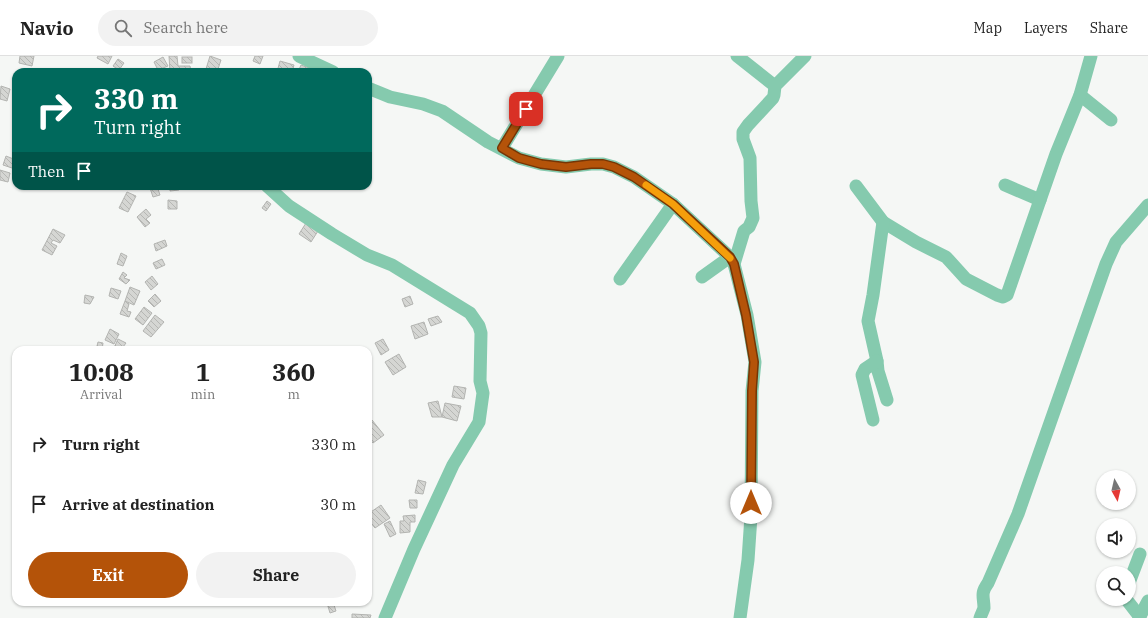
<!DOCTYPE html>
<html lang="en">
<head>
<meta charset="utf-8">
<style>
	body { margin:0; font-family:"IBM Plex Serif",serif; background:#f2f2f2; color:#222; height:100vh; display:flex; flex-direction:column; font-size:15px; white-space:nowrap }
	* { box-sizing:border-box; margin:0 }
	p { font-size:13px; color:#767676 }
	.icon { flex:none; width:22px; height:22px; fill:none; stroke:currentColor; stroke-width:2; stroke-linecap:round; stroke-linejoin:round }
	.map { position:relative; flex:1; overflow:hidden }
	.sheet { position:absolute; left:12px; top:290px; width:360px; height:260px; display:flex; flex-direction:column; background:#fff; border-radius:12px; box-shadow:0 1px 3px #0004 }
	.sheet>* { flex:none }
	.banner { position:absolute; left:12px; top:12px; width:360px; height:122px; border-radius:12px; box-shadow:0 1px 3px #0004; background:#00695c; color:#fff; overflow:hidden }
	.needle { width:26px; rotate:172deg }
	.tools { position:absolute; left:1096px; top:414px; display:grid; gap:8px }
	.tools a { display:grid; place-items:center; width:40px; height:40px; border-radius:50%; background:#fff; box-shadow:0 1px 3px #0004; font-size:20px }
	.pin { position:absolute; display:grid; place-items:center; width:34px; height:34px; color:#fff; margin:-17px; border-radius:8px; box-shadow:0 2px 6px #0006 }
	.me { position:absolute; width:44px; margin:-22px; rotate:0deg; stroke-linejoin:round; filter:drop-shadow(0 0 3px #0008) }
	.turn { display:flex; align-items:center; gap:14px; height:84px; padding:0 16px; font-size:18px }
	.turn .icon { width:52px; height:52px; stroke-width:2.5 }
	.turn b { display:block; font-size:28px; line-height:34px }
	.then { display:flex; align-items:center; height:38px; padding:0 16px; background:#0003; gap:8px; font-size:15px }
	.eta { display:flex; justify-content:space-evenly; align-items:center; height:68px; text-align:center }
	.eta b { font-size:24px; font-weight:700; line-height:28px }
	.button { display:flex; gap:8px; margin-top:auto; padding:8px 16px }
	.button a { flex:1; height:46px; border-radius:24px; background:#b45309; color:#fff; font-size:16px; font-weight:700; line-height:46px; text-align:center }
	.button a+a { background:#f2f2f2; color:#222 }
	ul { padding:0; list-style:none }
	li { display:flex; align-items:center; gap:12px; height:60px; padding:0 16px }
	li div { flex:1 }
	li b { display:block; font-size:15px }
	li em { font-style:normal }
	header { display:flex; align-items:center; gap:24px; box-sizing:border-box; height:56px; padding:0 20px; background:#fff; border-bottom:1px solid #e0e0e0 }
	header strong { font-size:19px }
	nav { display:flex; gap:22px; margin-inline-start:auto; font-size:14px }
	.search { width:280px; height:36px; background:#f2f2f2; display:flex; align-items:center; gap:10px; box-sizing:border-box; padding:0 14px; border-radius:22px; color:#767676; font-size:15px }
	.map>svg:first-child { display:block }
</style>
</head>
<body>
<header>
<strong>Navio</strong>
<div class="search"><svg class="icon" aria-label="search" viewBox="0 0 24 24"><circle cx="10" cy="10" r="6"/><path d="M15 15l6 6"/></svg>Search here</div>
<nav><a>Map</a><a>Layers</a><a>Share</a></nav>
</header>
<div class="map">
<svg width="1148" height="562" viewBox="0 0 1148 562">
	<defs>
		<pattern id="building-back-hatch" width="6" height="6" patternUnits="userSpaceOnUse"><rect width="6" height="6" fill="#d5d6d3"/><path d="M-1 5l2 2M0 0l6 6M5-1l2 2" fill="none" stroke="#b6b7b4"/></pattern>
	</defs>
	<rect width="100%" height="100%" fill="#f5f7f5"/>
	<g fill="url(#building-back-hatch)" stroke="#b3b4b1">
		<path d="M20 0H34L32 10 19 7Z"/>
		<path d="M98 0H112L108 8 97 2Z"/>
		<path d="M169 0H177L178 10H190L191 16H182V15L170 16Z"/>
		<path d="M210 0 221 4 217 16 206 13Z"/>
		<path d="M255 0H263L260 8 253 5Z"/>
		<path d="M163 1 168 10 158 14 154 6Z"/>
		<rect x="182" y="1" width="10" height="6"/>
		<path d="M118 3 124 7 119 14 113 10Z"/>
		<path d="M280 5 294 9 292 16H277Z"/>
		<path d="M301 9 315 14 314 16H298Z"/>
		<path d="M1 30 10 33 7 45 0 43Z"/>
		<path d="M6 100 16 104 15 113 3 109Z"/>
		<path d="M0 114 10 117 8 126 0 124Z"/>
		<path d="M157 130 160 139 153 141 150 132Z"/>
		<path d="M170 130H179V134L170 135Z"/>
		<path d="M127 136 136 140 128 156 119 152Z"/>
		<path d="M168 144 177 145V153H168Z"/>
		<path d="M267 145 271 148 266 155 262 152Z"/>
		<path d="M146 153 151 159 146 163 150 167 145 171 137 161Z"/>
		<path d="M306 167 318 175 311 186 299 178Z"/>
		<path d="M53 173 65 179 60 187 53 184 51 187 57 190 52 199 42 194Z"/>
		<path d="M165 184 167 190 156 195 154 188Z"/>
		<path d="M121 197 127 200 123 210 117 208Z"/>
		<path d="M162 203 165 209 156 213 153 207Z"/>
		<path d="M123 216 127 219 124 222 130 224 126 228 119 223Z"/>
		<path d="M152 220 158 228 151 234 145 226Z"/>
		<path d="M130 231 140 235 134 249 125 245Z"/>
		<path d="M111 232 121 235 118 243 109 240Z"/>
		<path d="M155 238 161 245 154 251 148 245Z"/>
		<path d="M85 239 94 241 90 248 84 247Z"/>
		<path d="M410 240 413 248 405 251 402 243Z"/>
		<path d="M125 245 129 248 127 255 131 256 129 261 120 258Z"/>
		<path d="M144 251 152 257 143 269 135 263Z"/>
		<path d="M155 259 164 266 151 281 143 275Z"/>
		<path d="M438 260 442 266 431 270 428 263Z"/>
		<path d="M424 266 428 278 415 283 411 270Z"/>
		<path d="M110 273 119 278 114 288 105 284Z"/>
		<path d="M118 283 126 287 123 291 128 294H113Z"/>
		<path d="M383 283 389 294 381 299 375 287Z"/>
		<path d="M98 286 103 287 102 294H96Z"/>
		<path d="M399 298 406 311 393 319 385 306Z"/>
		<path d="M454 330 466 332 464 343 452 341Z"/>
		<path d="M438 345 442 361H432L428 347Z"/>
		<path d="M445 347 461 350 457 365 442 361Z"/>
		<path d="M372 364 384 379 373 387 368 381V367Z"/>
		<path d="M418 424 426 426 423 438 415 437Z"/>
		<path d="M409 444H417V452H410Z"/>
		<path d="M381 449 390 462 375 472 371 467 368 468V458Z"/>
		<path d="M415 459V466H410V476L400 477V465H404L403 460Z"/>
		<path d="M390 465 396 478 390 481 384 468Z"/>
		<path d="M333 546 336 555 330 557 327 547Z"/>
		<path d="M352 558 371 559 370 562H352Z"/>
	</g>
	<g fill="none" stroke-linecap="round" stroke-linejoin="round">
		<g stroke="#85caae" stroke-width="13">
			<path d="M299 0 333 16"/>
			<path d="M737 0 775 30"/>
			<path d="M368 32 390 41 423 48 442 55 488 86 519 102 541 108 566 111 591 108H603L614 111 634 121 673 148 730 201 734 208 747 259 755 306 752 335 751 460 748 504 740 562"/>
			<path d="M1080 39 1111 64"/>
			<path d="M502 92 558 0"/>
			<path d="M1005 129 1040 144"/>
			<path d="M267 130 289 150 332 178 367 199 392 209 470 257 479 270 481 277 480 325 483 337 479 366 453 409 414 493 385 562"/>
			<path d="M856 130 883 166 916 186 946 201 966 223 997 239 1003 241 1007 239 1056 98 1080 39 1091 0"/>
			<path d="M883 166 873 239 868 265 877 305 878 315 887 344"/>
			<path d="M734 208 744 175 749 171 753 162 751 145 750 102 743 83V76L748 69 773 42 774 39 775 30 805 0"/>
			<path d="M702 221 730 201"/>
			<path d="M620 223 673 148"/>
			<path d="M873 364 862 319 865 313 877 305"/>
			<path d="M1129 527 1140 498"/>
			<path d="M1126 543 1140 561"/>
			<path d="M980 562C981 559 983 555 984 552 984 541 980 538 988 527L1018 458 1106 208 1116 186 1148 149"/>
			<path d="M1139 562 1148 545"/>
		</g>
	</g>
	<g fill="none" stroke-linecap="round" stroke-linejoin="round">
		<defs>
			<path id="route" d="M526 53 502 92 519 102 541 108 566 111 591 108H603L614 111 634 121 673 148 730 201 734 208 746 259 754 306 752 335 751 447"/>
		</defs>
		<use href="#route" stroke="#753606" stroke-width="10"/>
		<use href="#route" stroke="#b45309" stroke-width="7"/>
		<path stroke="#f59e0b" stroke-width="7" d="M646 129 673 148 730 202"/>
	</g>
</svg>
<div class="tools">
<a><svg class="needle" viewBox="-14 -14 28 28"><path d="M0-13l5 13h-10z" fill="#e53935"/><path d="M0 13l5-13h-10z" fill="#767676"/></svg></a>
<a><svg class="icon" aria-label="sound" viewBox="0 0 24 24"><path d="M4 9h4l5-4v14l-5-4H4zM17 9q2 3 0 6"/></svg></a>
<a><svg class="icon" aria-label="search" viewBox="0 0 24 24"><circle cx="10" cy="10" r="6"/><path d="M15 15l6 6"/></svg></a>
</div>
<div class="pin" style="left:526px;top:53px;background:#d93025"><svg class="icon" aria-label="arrive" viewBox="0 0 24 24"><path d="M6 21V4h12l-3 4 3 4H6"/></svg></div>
<svg class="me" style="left:751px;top:447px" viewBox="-20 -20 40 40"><circle r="19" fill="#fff"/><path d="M0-13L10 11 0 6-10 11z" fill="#b45309"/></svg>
<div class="banner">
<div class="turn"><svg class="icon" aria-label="right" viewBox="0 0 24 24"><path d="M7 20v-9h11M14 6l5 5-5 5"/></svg><div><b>330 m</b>Turn right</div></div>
<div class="then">Then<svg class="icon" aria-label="arrive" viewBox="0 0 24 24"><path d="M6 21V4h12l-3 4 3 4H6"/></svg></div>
</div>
<section class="sheet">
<div class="eta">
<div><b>10:08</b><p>Arrival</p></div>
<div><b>1</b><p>min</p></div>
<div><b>360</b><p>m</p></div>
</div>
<ul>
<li><svg class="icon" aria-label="right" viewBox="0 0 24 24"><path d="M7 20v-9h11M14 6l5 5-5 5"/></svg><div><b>Turn right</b></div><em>330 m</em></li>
<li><svg class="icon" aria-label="arrive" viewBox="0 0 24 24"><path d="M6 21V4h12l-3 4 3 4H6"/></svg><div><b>Arrive at destination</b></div><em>30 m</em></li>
</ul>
<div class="button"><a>Exit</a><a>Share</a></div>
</section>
</div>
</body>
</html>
